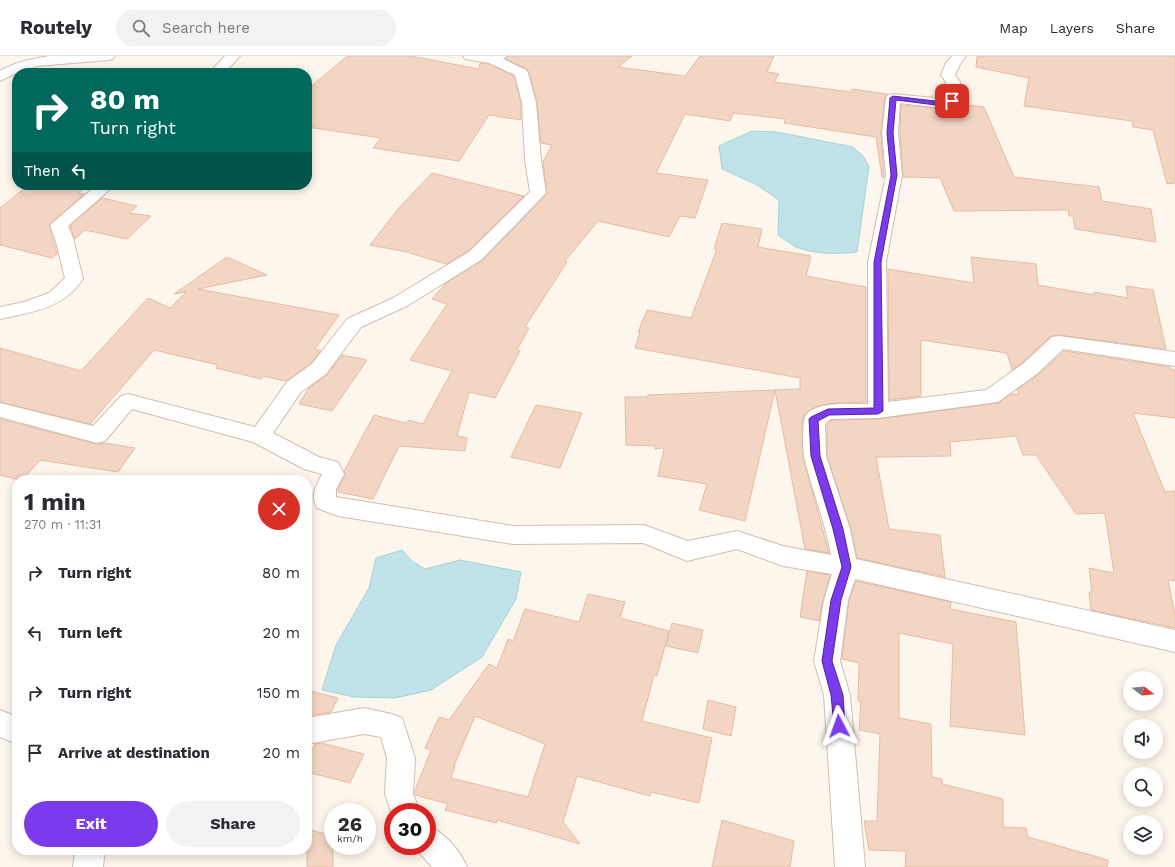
<!DOCTYPE html>
<html lang="en">
<head>
<meta charset="utf-8">
<style>
	body { margin:0; font-family:"Work Sans",sans-serif; background:#f2f2f3; color:#2b2b33; height:100vh; display:flex; flex-direction:column; font-size:15px; white-space:nowrap }
	* { box-sizing:border-box; margin:0 }
	p { font-size:13px; color:#7c7c81 }
	.icon { flex:none; width:22px; height:22px; fill:none; stroke:currentColor; stroke-width:2; stroke-linecap:round; stroke-linejoin:round }
	.map { position:relative; flex:1; overflow:hidden }
	.panel { position:absolute; left:12px; top:419px; width:300px; height:380px; display:flex; flex-direction:column; background:#fff; border-radius:16px; box-shadow:0 2px 10px #0003 }
	.panel>* { flex:none }
	.top-card { position:absolute; left:12px; top:12px; width:300px; height:122px; border-radius:16px; box-shadow:0 2px 10px #0003; background:#00695c; color:#fff; overflow:hidden }
	.needle { width:26px; rotate:106deg }
	.buttons { position:absolute; left:1123px; top:615px; display:grid; gap:8px }
	.buttons a { display:grid; place-items:center; width:40px; height:40px; border-radius:50%; background:#fff; box-shadow:0 2px 10px #0003; font-size:20px }
	.speed { position:absolute; left:324px; top:747px; display:flex; gap:8px; font-size:20px; font-weight:700; text-align:center }
	.speed>* { display:grid; place-content:center; width:52px; height:52px; border-radius:50%; background:#fff; box-shadow:0 2px 10px #0003; line-height:1 }
	.speed small { font-size:10px; font-weight:400 }
	.speed .limit { border:6px solid #d22; background:#fff; color:#111 }
	.pin { position:absolute; display:grid; place-items:center; width:34px; height:34px; color:#fff; margin:-17px; border-radius:8px; box-shadow:0 2px 6px #0006 }
	.me { position:absolute; width:44px; margin:-22px; rotate:356deg; stroke-linejoin:round; filter:drop-shadow(0 0 3px #0008) }
	.turn { display:flex; align-items:center; gap:14px; height:84px; padding:0 12px; font-size:18px }
	.turn .icon { width:52px; height:52px; stroke-width:2.5 }
	.turn b { display:block; font-size:28px; line-height:34px }
	.then { display:flex; align-items:center; height:38px; padding:0 12px; background:#0003; gap:8px; font-size:15px }
	.round { display:grid; place-items:center; flex:none; width:42px; height:42px; border-radius:21px; background:#f2f2f3 }
	.summary { display:flex; align-items:center; justify-content:space-between; height:68px; padding:0 12px }
	h1 { font-size:24px; font-weight:700; line-height:30px }
	.button { display:flex; gap:8px; margin-top:auto; padding:8px 12px }
	.button a { flex:1; height:46px; border-radius:24px; background:#7c3aed; color:#fff; font-size:16px; font-weight:700; line-height:46px; text-align:center }
	.button a+a { background:#f2f2f3; color:#2b2b33 }
	ul { padding:0; list-style:none }
	li { display:flex; align-items:center; gap:12px; height:60px; padding:0 12px }
	li div { flex:1 }
	li b { display:block; font-size:15px }
	li em { font-style:normal }
	header { display:flex; align-items:center; gap:24px; box-sizing:border-box; height:56px; padding:0 20px; background:#fff; border-bottom:1px solid #e1e1e2 }
	header strong { font-size:19px }
	nav { display:flex; gap:22px; margin-inline-start:auto; font-size:14px }
	.search { width:280px; height:36px; background:#f2f2f3; display:flex; align-items:center; gap:10px; box-sizing:border-box; padding:0 14px; border-radius:22px; color:#7c7c81; font-size:15px }
	.map>svg:first-child { display:block }
</style>
</head>
<body>
<header>
<strong>Routely</strong>
<div class="search"><svg class="icon" aria-label="search" viewBox="0 0 24 24"><circle cx="10" cy="10" r="6"/><path d="M15 15l6 6"/></svg>Search here</div>
<nav><a>Map</a><a>Layers</a><a>Share</a></nav>
</header>
<div class="map">
<svg width="1175" height="811" viewBox="0 0 1175 811">
	<rect width="100%" height="100%" fill="#fdf6ec"/>
	<g fill="#bfe3e8" stroke="#a5d3da">
		<path d="M752 75 777 76 853 91 863 100 869 110 857 196C838 198 813 199 794 190 789 187 784 183 778 179L779 144 757 129 722 113 719 90Z"/>
		<path d="M402 494 412 505 425 513 460 504 521 516 516 543 482 601 431 634 395 642 354 641 322 634 336 589 369 532 376 502Z"/>
	</g>
	<g fill="#f3d5c3" stroke="#e6bba3" fill-rule="evenodd">
		<path d="M347 0H411L479 13 480 7 489 8 514 20 521 47V64L489 59 459 105 373 92 381 82 307 71V34Z"/>
		<path d="M508 0H632L618 11 685 20 700 0H774L767 16 779 18 774 26 851 36 852 33 887 38 885 42 881 77 884 121H882L876 81 784 67 785 63 733 57 730 65 685 58 656 117 708 124 695 162 680 160 669 181 598 165 565 205 567 206 525 271 529 272 517 294 520 295 495 342 469 336 457 380 467 382 465 395 399 390 373 443 338 436V433L345 419 344 415 374 359 406 367 408 364 423 368 452 315 410 304 447 248 432 243 446 227 482 205 547 138 543 106 552 89 541 87 537 47 529 16 527 13 506 3Z"/>
		<path d="M977 0H1175V127L1167 128 1153 74 1133 71 1132 65 1024 50 1029 22 976 11Z"/>
		<path d="M959 48 984 51 1014 121 1099 131 1102 145 1151 153 1156 186 1075 173 1073 160H1069L1068 154 954 155 940 122 903 121 900 77 901 49 944 53Z"/>
		<path d="M432 117 524 140 468 195 446 208 407 196 370 189 399 152Z"/>
		<path d="M29 129H88L78 137 84 138 49 169 57 198 52 202 0 189V152Z"/>
		<path d="M102 142 137 150 129 157 151 160 127 183 85 174 75 183 70 170Z"/>
		<path d="M722 167 762 173 758 191 811 200 806 220 866 231V346L835 347 818 350 805 358 802 367 803 401 829 497 805 493 775 334 745 465 699 454 707 428 658 420 664 392 655 393V390L626 389 625 341H648V339L800 333V322L635 292 640 276H638L647 254 691 262 717 193H714Z"/>
		<path d="M227 201 267 219 198 233 339 259 315 293 321 295 311 307 286 325 263 320 261 323 216 312 218 309 154 294 90 368 0 346V292L81 315 148 242 170 252 186 236 174 238Z"/>
		<path d="M971 201 1036 208 1038 229 1094 239V236L1128 242 1126 230 1153 234 1166 293 1059 279 1051 280 1023 306 1012 314 1007 297 921 284V340L889 344 888 213 974 227Z"/>
		<path d="M1064 295 1170 311V313L1175 314V362L1133 357 1165 436 1175 435V525L1168 524 1175 559V572L1091 554 1089 536H1092L1089 512 1114 517 1105 457 1076 458 1036 399H1023L1016 380 950 386 951 400 876 401 889 473 940 479 945 521 857 502 851 473 827 400V368L831 364 878 363 998 347 1011 338H1019L1017 334 1039 318Z"/>
		<path d="M342 299 367 304 332 355 299 348 309 332 327 319Z"/>
		<path d="M536 349 582 357 560 412 511 401Z"/>
		<path d="M0 363 97 388 104 387 135 392 118 416 40 404 22 424H19L0 419Z"/>
		<path d="M807 515 830 519 823 544 819 565 800 561Z"/>
		<path d="M856 525 951 546 950 553 1016 566 1025 679 950 670 953 588 899 577V662L931 668 932 721 942 723V728L1003 743V771L1026 772 1028 781 1108 804 1107 811H905L906 795 869 794 864 765H877L880 678 859 674 861 646 858 645 859 607 842 603 849 544Z"/>
		<path d="M588 538 625 546 620 562 669 575 657 620 654 619 642 665 712 682 699 747 651 736 650 740 577 720 563 766 580 788 497 764 496 767 445 754 448 748 415 739V734L431 694 425 692 439 661 449 664 489 608 497 612 508 583 513 585 525 553 579 566ZM475 660 545 688 528 741 451 722 455 710H454Z"/>
		<path d="M672 567 703 574 698 597 666 590Z"/>
		<path d="M307 634 338 642 331 656 307 660Z"/>
		<path d="M708 644 736 651 731 680 703 673Z"/>
		<path d="M322 687 364 698 350 727 307 716V705L315 688Z"/>
		<path d="M722 764 794 785 790 811H712Z"/>
		<path d="M307 773 333 780V811H307Z"/>
	</g>
	<g fill="none" stroke-linecap="round" stroke-linejoin="round">
		<defs>
			<g id="street">
				<path d="M49 0H115L113 3 108 4 37 10 16 17 0 25V15C15 6 32 3 49 0Z"/>
				<path d="M225 0H240L224 17H209Z"/>
				<path d="M463 0H506L503 3 526 14 528 17 536 47 541 104 546 137 481 204 407 250 361 271 326 318 301 336 273 377 319 401 338 406 344 418 336 433V441L513 470 644 469 688 485 737 475 783 490 831 499C825 465 812 434 804 401 803 394 802 364 806 359 817 345 851 348 868 348V206L886 119 882 77 886 42 888 39 893 38 945 43 946 26 941 19 946 7 952 0H966L960 8 955 19 960 26 959 45 957 48 944 52 900 47 898 77 902 119 886 206 888 346 986 334 1024 307 1052 281 1059 280 1175 296V310L1063 293 1038 317 998 346 878 362 831 363 825 367 826 400 850 473 856 503 1175 574V596L855 523 848 544 840 605 850 639 865 811H835L824 639 814 605 824 544 832 518 783 510 737 493 687 505 643 487 513 488 338 460 317 452C310 439 316 430 322 418L304 413 253 386 132 353 105 385 97 387 0 361V347L93 370 121 340 128 338 255 371 287 326 312 308 347 263 393 242 469 196 530 136 525 104 522 47 515 19 489 7 465 3Z"/>
				<path d="M97 129H115L68 170 73 182 83 223C63 253 32 256 0 263V251L24 246 49 237 65 222 55 182 50 169Z"/>
				<path d="M364 652 392 658 402 662 415 702 413 738 420 756H393V762L385 738 387 702 381 681 364 678 307 688V662Z"/>
				<path d="M0 654 17 661V688L0 681Z"/>
				<path d="M427 769C444 776 460 794 467 811H432L417 794 415 790H427Z"/>
				<path d="M75 794H105L103 811H73Z"/>
			</g>
		</defs>
		<use href="#street" stroke="#d1beb0" stroke-width="2"/>
		<use href="#street" fill="#fff" fill-rule="evenodd"/>
	</g>
	<path fill="#7c3aed" stroke="#51269a" d="M893 40 943 46 952 44 955 45 944 50 896 44 893 77 897 119 881 206 883 355 878 358 829 359 818 365 820 400 843 473 851 511 841 544 832 605 843 639 845 670 843 674 839 676 835 674 834 670 831 639 822 605 831 544 842 511 833 473 811 400 809 363 811 361 828 353 874 352V206L891 119 887 77 890 42Z"/>
</svg>
<div class="buttons">
<a><svg class="needle" viewBox="-14 -14 28 28"><path d="M0-13l5 13h-10z" fill="#e53935"/><path d="M0 13l5-13h-10z" fill="#7c7c81"/></svg></a>
<a><svg class="icon" aria-label="sound" viewBox="0 0 24 24"><path d="M4 9h4l5-4v14l-5-4H4zM17 9q2 3 0 6"/></svg></a>
<a><svg class="icon" aria-label="search" viewBox="0 0 24 24"><circle cx="10" cy="10" r="6"/><path d="M15 15l6 6"/></svg></a>
<a><svg class="icon" aria-label="layers" viewBox="0 0 24 24"><path d="M12 4l9 5-9 5-9-5zM3 14l9 5 9-5"/></svg></a>
</div>
<div class="speed"><div>26<small>km/h</small></div><div class="limit">30</div></div>
<div class="pin" style="left:952px;top:45px;background:#d93025"><svg class="icon" aria-label="arrive" viewBox="0 0 24 24"><path d="M6 21V4h12l-3 4 3 4H6"/></svg></div>
<svg class="me" style="left:839px;top:670px" viewBox="-20 -20 40 40"><path d="M0-17L14 15 0 8-14 15z" fill="#7c3aed" stroke="#fff" stroke-width="4"/></svg>
<div class="top-card">
<div class="turn"><svg class="icon" aria-label="right" viewBox="0 0 24 24"><path d="M7 20v-9h11M14 6l5 5-5 5"/></svg><div><b>80 m</b>Turn right</div></div>
<div class="then">Then<svg class="icon" aria-label="left" viewBox="0 0 24 24"><path d="M17 20v-9H6M10 6l-5 5 5 5"/></svg></div>
</div>
<section class="panel">
<div class="summary"><div><h1>1 min</h1><p>270 m · 11:31</p></div><a class="round" style="background:#d93025;color:#fff"><svg class="icon" aria-label="close" viewBox="0 0 24 24"><path d="M6 6l12 12M18 6L6 18"/></svg></a></div>
<ul>
<li><svg class="icon" aria-label="right" viewBox="0 0 24 24"><path d="M7 20v-9h11M14 6l5 5-5 5"/></svg><div><b>Turn right</b></div><em>80 m</em></li>
<li><svg class="icon" aria-label="left" viewBox="0 0 24 24"><path d="M17 20v-9H6M10 6l-5 5 5 5"/></svg><div><b>Turn left</b></div><em>20 m</em></li>
<li><svg class="icon" aria-label="right" viewBox="0 0 24 24"><path d="M7 20v-9h11M14 6l5 5-5 5"/></svg><div><b>Turn right</b></div><em>150 m</em></li>
<li><svg class="icon" aria-label="arrive" viewBox="0 0 24 24"><path d="M6 21V4h12l-3 4 3 4H6"/></svg><div><b>Arrive at destination</b></div><em>20 m</em></li>
</ul>
<div class="button"><a>Exit</a><a>Share</a></div>
</section>
</div>
</body>
</html>
